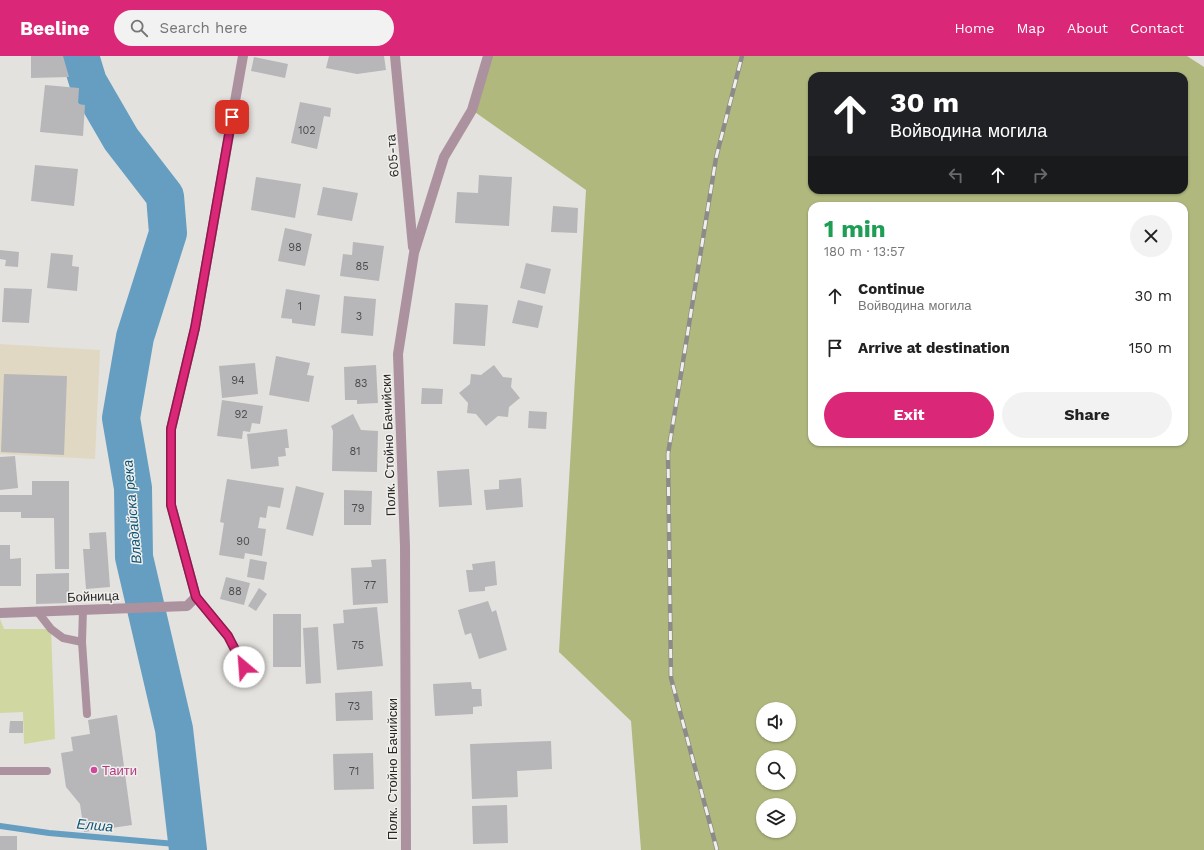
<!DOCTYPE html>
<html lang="en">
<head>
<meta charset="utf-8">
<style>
	body { margin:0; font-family:"Work Sans",sans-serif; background:#f2f2f2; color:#222; height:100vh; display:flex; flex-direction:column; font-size:15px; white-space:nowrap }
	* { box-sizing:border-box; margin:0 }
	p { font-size:13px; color:#767676 }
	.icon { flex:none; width:22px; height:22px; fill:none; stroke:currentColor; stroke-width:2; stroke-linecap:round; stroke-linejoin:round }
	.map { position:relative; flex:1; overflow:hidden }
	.details { position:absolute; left:808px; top:146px; width:380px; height:244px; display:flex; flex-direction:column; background:#fff; border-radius:12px; box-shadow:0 1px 3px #0004 }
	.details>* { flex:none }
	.guide { position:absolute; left:808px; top:16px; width:380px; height:122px; border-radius:12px; box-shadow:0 1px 3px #0004; background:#202124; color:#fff; overflow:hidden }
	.buttons { position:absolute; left:756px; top:646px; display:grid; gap:8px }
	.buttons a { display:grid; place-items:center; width:40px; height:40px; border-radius:50%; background:#fff; box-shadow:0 1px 3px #0004; font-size:20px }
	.pin { position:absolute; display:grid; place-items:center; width:34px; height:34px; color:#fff; margin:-17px; border-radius:8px; box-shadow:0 2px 6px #0006 }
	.me { position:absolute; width:44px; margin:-22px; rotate:333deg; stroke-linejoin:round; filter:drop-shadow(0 0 3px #0008) }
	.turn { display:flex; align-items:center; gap:14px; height:84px; padding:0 16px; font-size:18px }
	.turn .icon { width:52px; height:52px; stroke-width:2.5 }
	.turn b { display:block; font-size:28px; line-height:34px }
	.lanes { display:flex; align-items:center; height:38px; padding:0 16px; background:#0003; justify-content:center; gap:20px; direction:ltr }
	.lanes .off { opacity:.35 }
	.round { display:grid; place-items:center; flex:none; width:42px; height:42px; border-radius:21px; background:#f2f2f2 }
	.head { display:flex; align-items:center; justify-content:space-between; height:68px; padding:0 16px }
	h1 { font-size:24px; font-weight:700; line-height:30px; color:#1e9e55 }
	.action { display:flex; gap:8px; margin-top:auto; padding:8px 16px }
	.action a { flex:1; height:46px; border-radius:24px; background:#db2777; color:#fff; font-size:16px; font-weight:700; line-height:46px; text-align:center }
	.action a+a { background:#f2f2f2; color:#222 }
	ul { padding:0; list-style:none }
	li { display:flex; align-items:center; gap:12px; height:52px; padding:0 16px }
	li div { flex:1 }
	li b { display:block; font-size:15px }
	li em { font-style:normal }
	header { display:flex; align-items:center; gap:24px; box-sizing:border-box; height:56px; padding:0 20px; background:#db2777; color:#fff }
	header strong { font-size:19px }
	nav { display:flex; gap:22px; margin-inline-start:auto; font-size:14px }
	.search { width:280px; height:36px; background:#f2f2f2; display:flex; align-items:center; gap:10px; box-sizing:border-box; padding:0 14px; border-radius:22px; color:#767676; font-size:15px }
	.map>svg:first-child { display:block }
</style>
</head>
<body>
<header>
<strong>Beeline</strong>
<div class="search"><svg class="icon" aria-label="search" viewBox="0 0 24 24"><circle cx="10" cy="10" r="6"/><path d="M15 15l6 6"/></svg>Search here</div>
<nav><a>Home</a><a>Map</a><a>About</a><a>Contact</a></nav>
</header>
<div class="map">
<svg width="1204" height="794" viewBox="0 0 1204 794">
	<rect width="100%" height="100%" fill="#e3e2df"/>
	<path fill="#e0d8c2" d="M0 288 100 294 95 403 0 398Z"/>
	<path fill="#d0d7a1" d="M0 563 4 573H51L55 683 24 688 23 656 0 657Z"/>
	<path fill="#b1b87e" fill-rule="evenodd" d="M488 0H1187L1204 11V794H641L631 665 559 596 586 134 472 54ZM812 20H1184V134H812ZM812 150H1184V386H812ZM763 653H789V679H763ZM763 701H789V727H763ZM763 749H789V775H763Z"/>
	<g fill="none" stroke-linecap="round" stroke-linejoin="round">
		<path stroke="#659ec0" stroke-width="6" d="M0 770 49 777 187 789"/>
		<path stroke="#659ec0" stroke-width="38" d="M80 0 88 26 121 83 165 140 168 177 135 281 121 362 133 432 134 501 174 673 188 794"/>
	</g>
	<g fill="#b7b7ba">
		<path d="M31 0H63L69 21 31 22Z"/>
		<path d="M329 0H384L386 14 357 18 326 12Z"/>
		<path d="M254 1 288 8 285 22 251 15Z"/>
		<path d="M45 29 79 32 78 48 85 49 83 80 40 76Z"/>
		<path d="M300 46 331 52 330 61 324 60 317 93 291 87Z"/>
		<path d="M35 109 78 113 74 150 31 145Z"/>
		<path d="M479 119 512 121 509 170 455 167 457 136 478 137Z"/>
		<path d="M256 121 301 128 295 162 251 154Z"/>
		<path d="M323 131 358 137 352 165 317 159Z"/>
		<path d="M553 150 578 152 577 177 551 176Z"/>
		<path d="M285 172 312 178 305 210 278 205Z"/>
		<path d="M353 186 384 190 379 225 340 220 343 198 352 199Z"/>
		<path d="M0 194 19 196 18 211 5 210 6 204 0 203Z"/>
		<path d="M51 197 73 199 72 210 79 211 77 235 47 232Z"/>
		<path d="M526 207 551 213 545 238 520 232Z"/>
		<path d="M4 232 32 233 29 267 2 266Z"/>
		<path d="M286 233 320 239 315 270 292 267V263L281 262Z"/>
		<path d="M344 240 376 243 373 280 341 277Z"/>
		<path d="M518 244 543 250 538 272 512 267Z"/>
		<path d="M455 247 488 249 485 290 453 288Z"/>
		<path d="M276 300 310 307 307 319 314 320 309 346 269 339Z"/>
		<path d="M255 307 258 338 222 342 219 310Z"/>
		<path d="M376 309 378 347 357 348V344H345L344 311Z"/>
		<path d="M494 309 503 321 512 322 511 331 520 342 509 351 508 361 498 360 486 370 476 358 467 357 468 347 459 337 470 328 471 318 481 319Z"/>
		<path d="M4 318 67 320 64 399 1 396Z"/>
		<path d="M422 332 443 333 442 348H421Z"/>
		<path d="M222 344 263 350 260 368 252 367 250 376 243 375 242 383 217 380Z"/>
		<path d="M529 355 547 356 546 373 528 372Z"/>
		<path d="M353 358 361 374 378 375 377 416 332 415 333 375 331 370Z"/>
		<path d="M287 373 289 392H285L286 400 278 401 279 410 251 413 247 378Z"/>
		<path d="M15 400 18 432 0 434V401Z"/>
		<path d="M469 413 472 449 439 451 437 415Z"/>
		<path d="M521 422 523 451 486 454 484 434 499 433V424Z"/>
		<path d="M227 423 284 432 280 452 268 450 266 462 260 461 258 472 266 473 262 500 245 497 244 503 219 499 224 467 220 466Z"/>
		<path d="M32 425H69V513H55L54 462H21V456H0V439H32Z"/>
		<path d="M296 430 324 437 313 480 286 473Z"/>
		<path d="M344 434 372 435 371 469H344Z"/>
		<path d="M106 476 110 531 86 533 83 493H90L89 477Z"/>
		<path d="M0 489H10V503L21 502V530H0Z"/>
		<path d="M250 503 267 506 264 524 247 521Z"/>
		<path d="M386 503 388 547 353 549 351 512 372 511 371 504Z"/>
		<path d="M495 505 497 529 485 531V535L469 536 466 514H473L472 508Z"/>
		<path d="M69 517V547L36 548V518Z"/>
		<path d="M226 521 250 527 244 549 220 543Z"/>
		<path d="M259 532 267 538 256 555 248 550Z"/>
		<path d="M488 545 492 556 496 554 507 594 479 603 471 577 465 579 458 554Z"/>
		<path d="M377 551 383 610 337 614 333 568 344 567 343 554Z"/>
		<rect x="273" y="558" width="28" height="53"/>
		<path d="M318 571 321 627 306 628 303 572Z"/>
		<path d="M471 626 472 633H481L482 650 473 651V658L435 660 433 628Z"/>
		<path d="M372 635 373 664 336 665 335 637Z"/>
		<path d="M117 659 132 769 84 776 80 748 66 731 61 697 73 695 71 681 90 678 88 664Z"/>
		<path d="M10 665H23V677H9Z"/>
		<path d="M551 685 552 713 517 715 518 741 472 743 470 688Z"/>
		<path d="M373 697 374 733 334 734 333 698Z"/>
		<path d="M507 749 508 787 473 788 472 750Z"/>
		<rect x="0" y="780" width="17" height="14"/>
	</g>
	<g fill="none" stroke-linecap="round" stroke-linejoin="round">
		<g stroke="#ac929f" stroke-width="8">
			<path d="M196 541 228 580 244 611"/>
			<path d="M83 553 82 586 87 658"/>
			<path d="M37 555 51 573 63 582 82 586"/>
			<path d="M0 715H47"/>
		</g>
		<g stroke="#ac929f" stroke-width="10">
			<path d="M395 0 413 191"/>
			<path d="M0 557 187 550 196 541 171 449V373L195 272 243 0"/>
			<path d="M406 794 405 490 398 298 414 197 444 101 472 54 488 0"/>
		</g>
		<defs>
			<path id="rail" d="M717 794 671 622 668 398 716 102 742 0"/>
		</defs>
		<use href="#rail" stroke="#8c8b89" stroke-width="4.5"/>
		<use href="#rail" stroke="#f0efec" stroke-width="3" stroke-dasharray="9" stroke-linecap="butt"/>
	</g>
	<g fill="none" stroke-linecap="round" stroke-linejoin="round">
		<defs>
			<path id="route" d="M232 61 195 272 171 373V449L196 541 228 580 244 611"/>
		</defs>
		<use href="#route" stroke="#8e194d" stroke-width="10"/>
		<use href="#route" stroke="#db2777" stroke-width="7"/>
	</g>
	<circle fill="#d1479c" stroke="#f0efec" stroke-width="1.5" cx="94" cy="714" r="4"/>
	<g text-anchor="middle" stroke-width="3" stroke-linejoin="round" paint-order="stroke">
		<g font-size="11" fill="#4c4b4b">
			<text x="307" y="78">102</text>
			<text x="295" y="195">98</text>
			<text x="362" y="214">85</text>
			<text x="300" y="254">1</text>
			<text x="359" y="264">3</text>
			<text x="238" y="328">94</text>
			<text x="361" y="331">83</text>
			<text x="241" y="362">92</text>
			<text x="355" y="399">81</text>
			<text x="358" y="456">79</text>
			<text x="243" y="489">90</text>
			<text x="370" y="533">77</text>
			<text x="235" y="539">88</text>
			<text x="358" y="593">75</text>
			<text x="354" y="654">73</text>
			<text x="354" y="719">71</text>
		</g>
		<g font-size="13" fill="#282726" stroke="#f0efec">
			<text transform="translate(392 100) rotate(-95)" y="5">605-та</text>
			<text transform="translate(388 389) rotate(-92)" y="5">Полк. Стойно Бачийски</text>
			<text transform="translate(93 540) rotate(-2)" y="5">Бойница</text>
			<text transform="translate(392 713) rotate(-90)" y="5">Полк. Стойно Бачийски</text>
		</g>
		<g font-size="13" fill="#b23c85" stroke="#f0efec" text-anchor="start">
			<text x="102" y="719">Таити</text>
		</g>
		<g font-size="14" font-style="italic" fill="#0c5477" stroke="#f0efec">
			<text transform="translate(132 456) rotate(-95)" y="5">Владайска река</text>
			<text transform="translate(95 769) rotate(5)" y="5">Елша</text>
		</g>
	</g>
</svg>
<div class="buttons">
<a><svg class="icon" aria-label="sound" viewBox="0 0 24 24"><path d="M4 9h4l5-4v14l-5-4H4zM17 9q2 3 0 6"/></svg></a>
<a><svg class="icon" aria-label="search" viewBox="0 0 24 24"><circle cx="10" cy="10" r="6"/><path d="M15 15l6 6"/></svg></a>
<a><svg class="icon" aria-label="layers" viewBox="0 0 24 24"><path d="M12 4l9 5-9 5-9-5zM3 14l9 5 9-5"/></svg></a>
</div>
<div class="pin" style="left:232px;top:61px;background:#d93025"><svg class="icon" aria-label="arrive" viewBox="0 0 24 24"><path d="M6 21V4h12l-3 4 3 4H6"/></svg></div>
<svg class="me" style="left:244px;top:611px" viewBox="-20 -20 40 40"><circle r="19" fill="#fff"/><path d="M0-13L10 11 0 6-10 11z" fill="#db2777"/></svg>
<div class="guide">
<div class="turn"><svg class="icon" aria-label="ahead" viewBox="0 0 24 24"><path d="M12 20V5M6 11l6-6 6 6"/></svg><div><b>30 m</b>Войводина могила</div></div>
<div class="lanes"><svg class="icon off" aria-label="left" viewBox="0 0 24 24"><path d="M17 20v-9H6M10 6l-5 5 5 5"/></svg><svg class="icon" aria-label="ahead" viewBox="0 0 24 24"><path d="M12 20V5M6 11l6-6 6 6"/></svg><svg class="icon off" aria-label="right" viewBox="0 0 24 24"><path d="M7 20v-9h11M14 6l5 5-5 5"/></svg></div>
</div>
<section class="details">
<div class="head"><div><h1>1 min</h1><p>180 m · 13:57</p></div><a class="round"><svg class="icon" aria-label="close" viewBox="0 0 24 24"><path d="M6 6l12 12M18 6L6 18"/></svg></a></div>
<ul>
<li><svg class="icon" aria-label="ahead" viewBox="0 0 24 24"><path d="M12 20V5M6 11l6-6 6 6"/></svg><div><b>Continue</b><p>Войводина могила</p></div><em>30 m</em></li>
<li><svg class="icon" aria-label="arrive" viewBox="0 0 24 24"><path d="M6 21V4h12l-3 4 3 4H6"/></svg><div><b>Arrive at destination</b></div><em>150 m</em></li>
</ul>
<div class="action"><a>Exit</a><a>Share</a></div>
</section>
</div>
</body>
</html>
